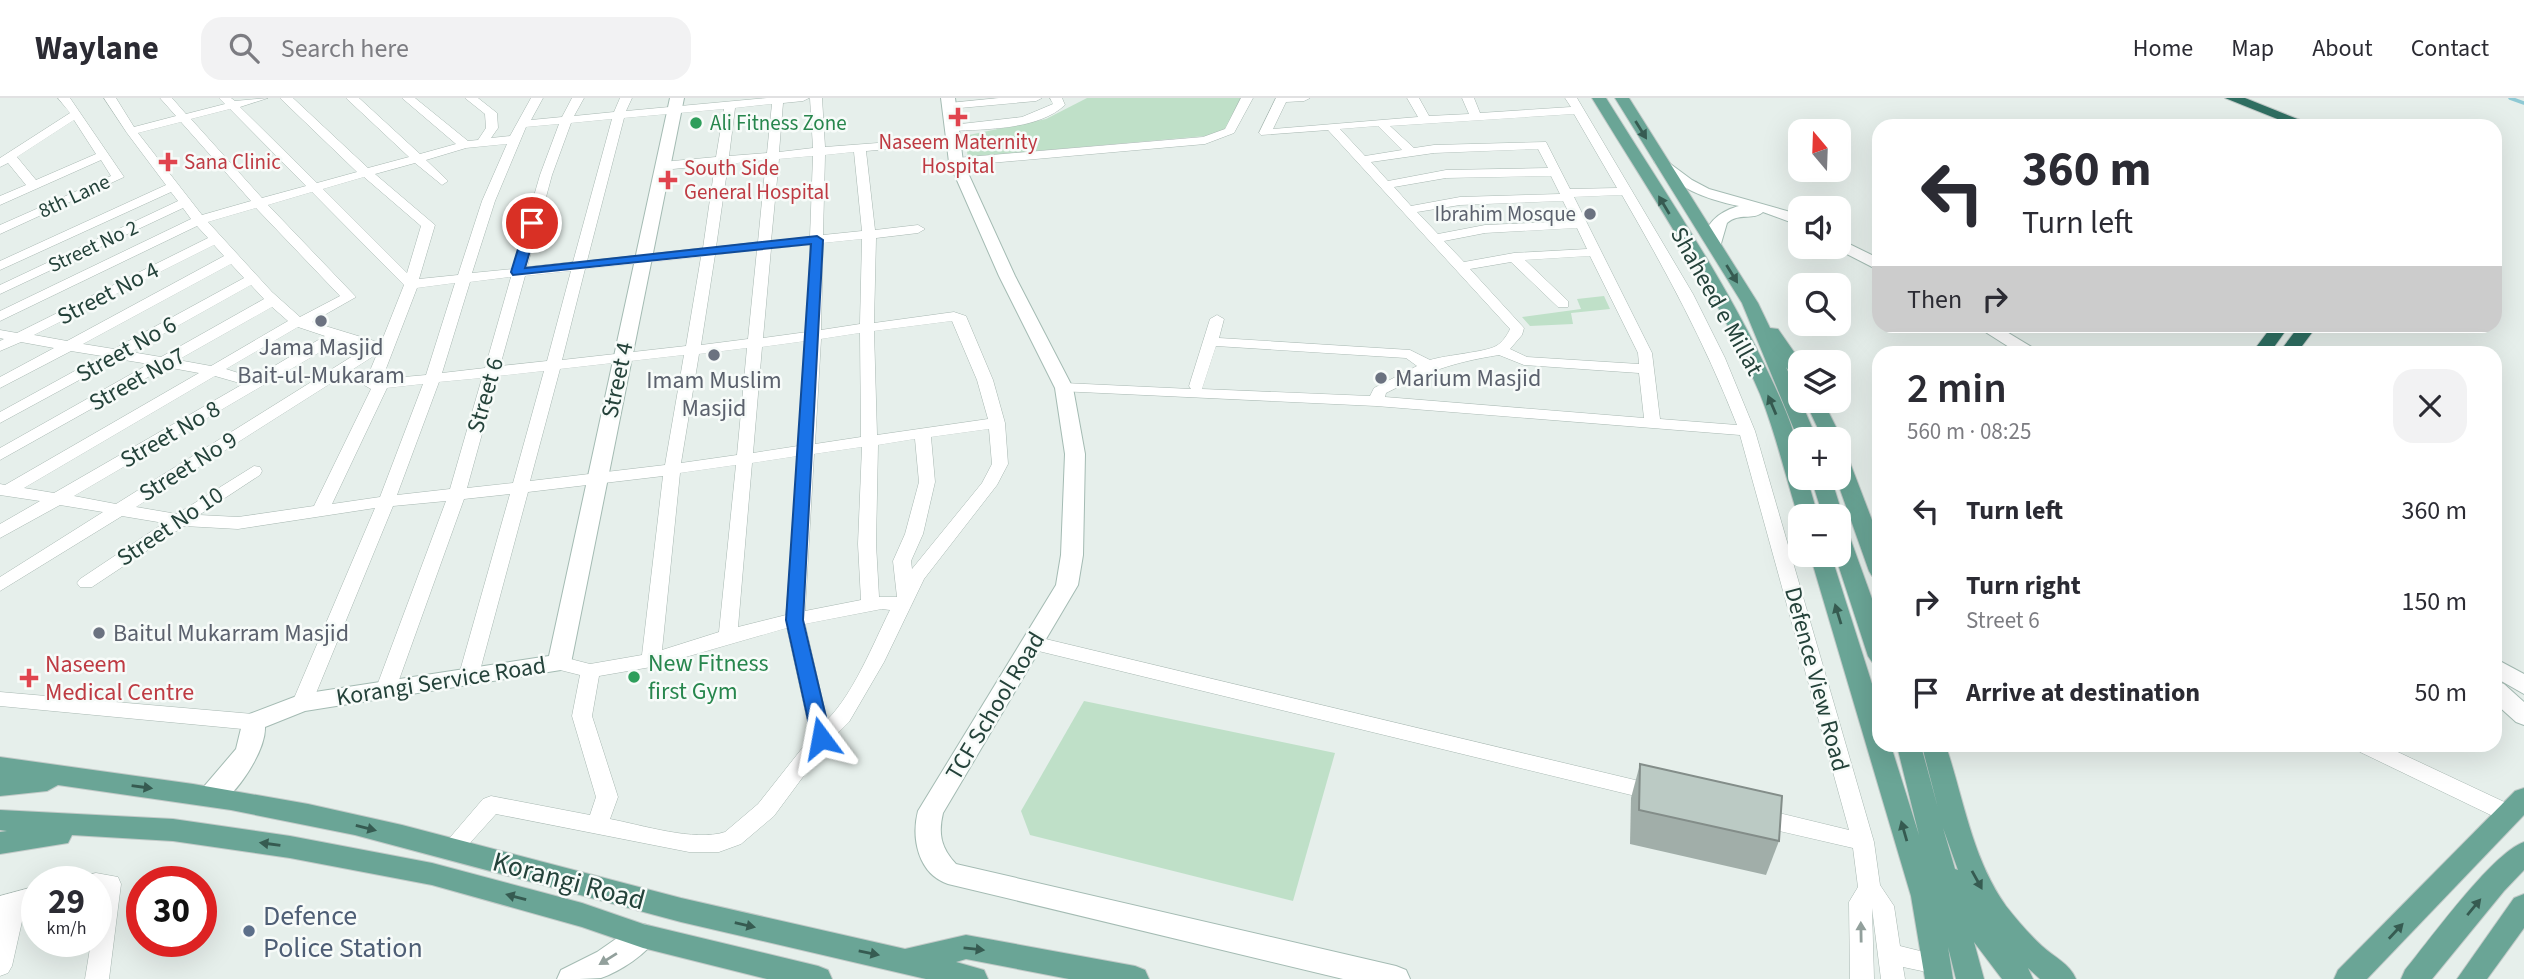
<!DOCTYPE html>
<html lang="en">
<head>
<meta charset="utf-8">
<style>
	body { margin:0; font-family:"Source Sans 3",sans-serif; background:#f2f2f3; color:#2b2b33; height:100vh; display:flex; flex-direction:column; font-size:26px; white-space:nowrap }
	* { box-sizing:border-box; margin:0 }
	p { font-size:23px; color:#7c7c81 }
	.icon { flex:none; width:38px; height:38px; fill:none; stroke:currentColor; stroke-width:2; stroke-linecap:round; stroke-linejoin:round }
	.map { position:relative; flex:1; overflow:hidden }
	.panel { position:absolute; left:1872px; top:248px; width:630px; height:406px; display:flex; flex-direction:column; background:#fff; border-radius:21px; box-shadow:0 7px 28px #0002 }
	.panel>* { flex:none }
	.guide { position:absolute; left:1872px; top:21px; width:630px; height:214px; border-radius:21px; box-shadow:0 7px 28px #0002; background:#fff; color:#2b2b33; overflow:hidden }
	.needle { width:46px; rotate:341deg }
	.buttons { position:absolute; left:1788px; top:21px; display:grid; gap:14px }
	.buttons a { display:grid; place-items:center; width:63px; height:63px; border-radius:14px; background:#fff; box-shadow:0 7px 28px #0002; font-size:35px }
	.speed { position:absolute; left:21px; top:768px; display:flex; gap:14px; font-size:35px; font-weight:700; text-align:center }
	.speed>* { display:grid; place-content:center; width:91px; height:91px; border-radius:50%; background:#fff; box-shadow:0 7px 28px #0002; line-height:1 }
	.speed small { font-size:18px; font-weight:400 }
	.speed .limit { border:10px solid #d22; background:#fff; color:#111 }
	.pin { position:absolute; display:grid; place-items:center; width:60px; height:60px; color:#fff; margin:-30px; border:4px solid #fff; border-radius:50%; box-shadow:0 2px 7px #0007 }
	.me { position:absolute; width:77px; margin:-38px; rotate:347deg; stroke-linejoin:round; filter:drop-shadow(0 0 5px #0008) }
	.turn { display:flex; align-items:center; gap:24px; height:147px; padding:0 35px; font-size:32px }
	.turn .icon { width:91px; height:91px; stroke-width:2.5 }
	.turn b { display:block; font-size:49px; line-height:60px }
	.then { display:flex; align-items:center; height:66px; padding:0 35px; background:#0003; gap:14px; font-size:26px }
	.round { display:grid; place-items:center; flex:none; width:74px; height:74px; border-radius:21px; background:#f2f2f3 }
	.overview { display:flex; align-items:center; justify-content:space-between; height:119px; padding:0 35px }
	h1 { font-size:42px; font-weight:600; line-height:52px }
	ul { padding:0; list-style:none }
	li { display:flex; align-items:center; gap:21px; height:91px; padding:0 35px }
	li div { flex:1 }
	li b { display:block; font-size:26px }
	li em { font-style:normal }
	header { display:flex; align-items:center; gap:42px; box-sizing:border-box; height:98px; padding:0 35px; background:#fff; border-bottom:2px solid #e1e1e2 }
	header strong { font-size:33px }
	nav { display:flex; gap:38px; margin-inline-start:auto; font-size:24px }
	.search { width:490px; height:63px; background:#f2f2f3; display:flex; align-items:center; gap:18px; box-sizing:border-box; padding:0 24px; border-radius:21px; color:#7c7c81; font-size:26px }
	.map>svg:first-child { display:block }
</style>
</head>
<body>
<header>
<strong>Waylane</strong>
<div class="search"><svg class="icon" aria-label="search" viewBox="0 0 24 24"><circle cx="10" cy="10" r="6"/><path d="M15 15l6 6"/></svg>Search here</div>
<nav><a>Home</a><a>Map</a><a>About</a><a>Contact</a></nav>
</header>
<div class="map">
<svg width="2524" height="881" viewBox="0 0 2524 881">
	<rect width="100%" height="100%" fill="#e6efeb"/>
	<g fill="#bfe0c8">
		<path d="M1087 0H1242L1226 32 1217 37 968 59 964 38 1046 21Z"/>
		<path d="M1604 198 1610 211 1571 215 1573 226 1530 228 1522 219 1581 211 1577 201Z"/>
		<path d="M1084 603 1335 655 1293 803 1030 737 1021 713Z"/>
	</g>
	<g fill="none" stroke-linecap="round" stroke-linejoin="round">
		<path stroke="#8ec9d4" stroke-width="3.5" d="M2510 0 2524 5"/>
		<defs>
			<g id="street">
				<path d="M58 0H70L124 79 0 136V127L111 78 101 62 0 107V98L26 87 8 65 0 69V60L70 15ZM74 22 96 56 36 82 17 59Z"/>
				<path d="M104 0H116L134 29 176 18 160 0H172L186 16 225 6 219 0H231L235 3 268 0 240 9 317 85 357 74 280 0H293L368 70 409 59 346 0H359L420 56 456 46 402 0H415L468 43 478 42 486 30 485 16 465 0H478L497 15 498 30 491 40 510 38 531 0H543L531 22 562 19 572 0H584L574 18 614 14 620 0H632L626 13 767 0H809L803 3 783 5 779 54 813 50 810 0H822L825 49 904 43 906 46 900 50 866 53 875 132 918 127 925 131 918 135 876 140 874 225 954 214 966 218 993 282 1005 325 1008 366 997 387 924 481 884 564 849 624 828 645 774 718 741 746 719 754H689L496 716 460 756 452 759 444 756 441 750 483 701 491 698 590 717 596 699 572 618 580 577 552 570 549 565 552 560 559 558 590 566 642 557 663 378 528 394 478 580 475 585H461L458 580 510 396 464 401 395 593 392 598 385 600 378 598 375 593 446 403 393 408 312 605 309 610 302 612 295 610 292 605 375 410 238 431 184 428 92 489H80L77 485 80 481 164 425 122 418 0 493V479L103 414 60 407 0 440V426L40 403 0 397V386L5 387 199 275 166 269 0 362V350L149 266 118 261 0 325V314L102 258 71 253 0 290V279L54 250 21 244 0 253V243L4 241 0 240V232L17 235 208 140 197 128 0 223V213L191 121 183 110 0 196V187L178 103 171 94 0 172V163L166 87 127 35ZM772 6 767 55 729 58 735 10ZM230 11 306 88 262 100 191 21ZM724 11 716 59 662 64 656 68 662 72 715 67 703 150 587 163 624 20ZM612 21 573 164 527 169 552 77 571 25ZM181 24 251 103 202 117 138 35ZM559 26 540 77 513 171 472 175 495 103 526 29ZM507 46 482 103 458 177 419 181 435 127 375 76 415 65 442 87 448 83 426 62 466 50ZM854 54 862 133 823 137 825 57ZM813 58 810 139 771 143 779 61ZM766 62 758 144 716 149 728 66ZM364 79 421 128 407 175 323 91ZM312 94 404 187 381 245 312 224 356 199 268 107ZM256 110 340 198 300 219 272 194 208 124ZM862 141 860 226 821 232 823 145ZM214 147 224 158 67 243 34 237ZM810 147 807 234 763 240 771 151ZM757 152 748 241 701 247 715 157ZM701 159 686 248 562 262 585 171ZM231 166 244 180 114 251 83 246ZM571 173 547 263 500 268 525 178ZM511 179 485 270 442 275 470 184ZM455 185 426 277 382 281 417 190ZM251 187 264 201 161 259 131 254ZM272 209 288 223 211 268 178 262ZM952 223 977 282 988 321 877 337 874 233ZM298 229 325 238 254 280 226 271ZM860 235 861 339 815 346 821 241ZM339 243 364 251 116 406 74 398ZM806 243 798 348 753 355 762 249ZM747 250 737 357 681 365 699 256ZM377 256 364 287 371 291 314 408 238 419 199 417 260 377 262 373 260 369 254 368 177 416 136 409ZM684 257 665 367 530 383 560 271ZM544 273 513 385 467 390 498 278ZM215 278 243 286 54 395 24 390ZM482 280 450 391 397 397 439 284ZM423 286 380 399 332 406 387 290ZM989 331 992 366 982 385 912 471 911 463 923 436 935 384 931 339ZM915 341 919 384 905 436 893 463 897 499H879L876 446 878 347ZM862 349 858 446 861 502 805 513 814 356ZM798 358 786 517 738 529 752 365ZM736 367 719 534 662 552 680 375ZM882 511 890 512C873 546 854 595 827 622L805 526ZM787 530 811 639 758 706 725 734C695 744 642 727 610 721L618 699 592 618 599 578 651 569Z"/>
				<path d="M999 0H1042L1036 3 949 11 943 8 949 5Z"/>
				<path d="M1050 0H1062L1065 7C1038 32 986 31 952 33L946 30 952 27 1022 19 1053 6Z"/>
				<path d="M1241 0H1253L1234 35 1205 46 956 68 950 64 956 60 1203 39 1225 31Z"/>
				<path d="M1276 0H1310L1304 3 1286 4 1273 31 1418 19 1407 0H1419L1429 18 1469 16 1462 0H1474L1480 15 1571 9 1565 0H1577L1693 196 1725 260 1755 333 1874 744 1880 787 1894 808 1900 848 1944 859 1948 866 1944 873 1936 876 1903 869 1905 881H1881L1872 810 1874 881H1850L1849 804 1858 789 1853 750 1758 728 1750 725 1747 719 1750 713 1758 710 1849 732 1740 337 1376 308 1059 293 1056 290 1059 287 1064 285 1191 291 1189 288 1210 221 1217 217 1224 221 1219 240 1410 252 1430 262C1446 257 1486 254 1496 248 1502 245 1508 236 1510 231L1328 32 1261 37 1259 35ZM1574 16 1617 90 1570 91 1546 44 1434 47 1414 50 1390 28ZM1378 28 1402 52 1365 58 1340 31ZM1538 51 1548 70 1446 72 1388 83 1371 64 1434 55ZM1551 78 1560 96 1460 99 1411 108 1394 89 1446 80ZM1622 97C1667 175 1704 243 1737 327L1660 321 1652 255 1574 99ZM1563 103 1573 123 1485 127 1438 136 1417 114 1460 107ZM1577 130 1587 151 1514 155 1464 164 1444 143 1485 135ZM1590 158 1638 255 1639 266 1527 259 1510 251 1522 237 1524 230 1470 171 1511 164 1558 209H1568V203L1525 162ZM1216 248 1406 260 1417 268 1374 290 1370 298 1202 291ZM1499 257 1524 267 1639 275 1644 320 1385 299 1386 295C1430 273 1450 265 1499 257Z"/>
				<path d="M1033 538 1656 687 1663 689 1667 695 1663 701 1656 703 1026 550 1024 545 1026 540Z"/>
				<path d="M0 594 253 616 260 619 263 624 260 629 253 632 0 608Z"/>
				<path d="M2357 648H2385L2515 709 2518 715 2515 721 2507 724 2499 721 2360 654Z"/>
				<path d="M96 775 118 779 121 786 109 881H85L91 844H96V784H85L88 777Z"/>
				<path d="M37 788V807L25 810 12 868 8 875 0 878V798Z"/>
			</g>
			<g id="secondary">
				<path d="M670 0H684L571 565 567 571 305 613 265 629C266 652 237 697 217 707 211 710 207 708 201 706L197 699 201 692 236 651 244 618 302 596 549 558Z"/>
				<path d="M941 0H955L963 64 1015 178 1073 290 1085 356 1083 457 1078 487 943 715C938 736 941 750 956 766L1396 868 1406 872 1410 881H1343L948 786C918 776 911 740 918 713L1056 487 1061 457 1065 356 1055 290 999 178 949 64Z"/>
				<path d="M1661 59 1692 82 1709 91 1801 117V128L1763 114C1753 123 1739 114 1727 125L1720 149H1708C1699 128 1720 113 1739 108 1705 101 1676 90 1654 63Z"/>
				<path d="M1839 141 1880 161V173L1833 149H1839Z"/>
				<path d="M1976 228H1997L2043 256H2020Z"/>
				<path d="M2496 561 2524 576V596L2496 580Z"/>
				<path d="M2496 583 2504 586 2524 604V627L2516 624 2496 606Z"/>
				<path d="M643 826 653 829 657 838C649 855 619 874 601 880 588 881 570 881 557 881L561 872 597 854 633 829Z"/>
			</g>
			<g id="primary">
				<path d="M1592 0H1606C1662 90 1723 178 1768 274 1784 308 1801 342 1801 380H1807L1818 418H1801V423L1798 418C1785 377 1776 336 1760 296 1716 192 1651 97 1592 0Z"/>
				<path d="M1615 0H1629L1758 205 1770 230 1778 231 1801 264V282L1795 281 1786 269 1817 341H1801V344L1798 341 1742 205Z"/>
				<path d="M1805 303H1823L1842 341 1839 344V341H1823Z"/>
				<path d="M1839 356 1849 362 1880 443V480L1872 478 1869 473 1836 380H1839Z"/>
				<path d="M1811 380H1831L1843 418 1840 423 1839 418H1823Z"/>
				<path d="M1839 430 1846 432 1849 437 1880 523V566L1872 564 1868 558 1835 457H1839Z"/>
				<path d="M1810 457H1831L1880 611V648H1891L1919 737 1897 648H1921L1938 710 1922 648H1946C1964 702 1972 760 2006 808 2017 822 2029 836 2042 848 2054 859 2070 866 2076 881H2040L2028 870 2033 881H2002L1974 844 1984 881H1956L1948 849 1953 881H1925L1911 798ZM1943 730 1958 772 1955 771Z"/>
				<path d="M0 659 193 686 308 706 402 727 681 800 905 851 966 837 1135 868 1145 872 1149 881H1069L966 861 956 864 984 872 988 881H926L681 824 355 737 231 712 58 687 47 693 0 698Z"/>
				<path d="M2524 690V717L2367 881H2334L2338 872 2515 693Z"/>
				<path d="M0 712 173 721 290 738 432 765 582 805 643 826 818 868 828 872 832 881H767L643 850 582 829 432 787 290 760 173 743 72 737 68 745 0 756V734L7 733 0 732Z"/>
				<path d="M2524 744V772L2504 793 2432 881H2401L2405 872C2429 843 2492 755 2524 744Z"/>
				<path d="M2524 796V830L2487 881H2457L2514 800Z"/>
			</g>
			<g id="highway">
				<path d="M2225 0H2245L2315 28H2295Z"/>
				<path d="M2272 228H2289L2269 256H2251Z"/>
				<path d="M2299 228H2317L2296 256H2278Z"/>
			</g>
		</defs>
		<use href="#street" stroke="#a8b8b2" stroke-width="1"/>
		<use href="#secondary" stroke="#a4bbb3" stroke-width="2"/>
		<use href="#primary" stroke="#c2cac8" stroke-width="2"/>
		<use href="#highway" stroke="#c2cac8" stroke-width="2"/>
		<use href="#street" fill="#fff" fill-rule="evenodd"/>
		<use href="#secondary" fill="#fff" fill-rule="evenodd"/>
		<use href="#primary" fill="#6aa596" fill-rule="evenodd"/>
		<use href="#highway" fill="#2f6f62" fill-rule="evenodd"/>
	</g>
	<path fill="#a1aea9" d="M1640 666 1779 743 1766 777 1630 746 1631 700Z"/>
	<path fill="#bbcac4" stroke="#838d89" stroke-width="2" d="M1640 666 1782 698 1779 743 1639 712Z"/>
	<defs><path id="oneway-solid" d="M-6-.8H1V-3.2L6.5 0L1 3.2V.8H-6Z" transform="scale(1.75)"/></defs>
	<g fill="#365b51">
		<use href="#oneway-solid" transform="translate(1641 32) rotate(58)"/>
		<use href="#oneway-solid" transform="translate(1664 107) rotate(-121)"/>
		<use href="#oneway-solid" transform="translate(1732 176) rotate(58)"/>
		<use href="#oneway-solid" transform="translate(1772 307) rotate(-113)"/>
		<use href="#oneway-solid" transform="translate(1838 516) rotate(-107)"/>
		<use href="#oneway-solid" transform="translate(142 689) rotate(8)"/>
		<use href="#oneway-solid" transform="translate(366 730) rotate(14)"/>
		<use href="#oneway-solid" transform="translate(1904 733) rotate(-106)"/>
		<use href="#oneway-solid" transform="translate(270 746) rotate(-172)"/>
		<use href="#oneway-solid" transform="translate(1977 782) rotate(61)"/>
		<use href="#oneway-solid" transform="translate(516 799) rotate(-165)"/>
		<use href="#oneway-solid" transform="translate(2474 809) rotate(-50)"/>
		<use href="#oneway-solid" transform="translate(745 827) rotate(13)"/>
		<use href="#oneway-solid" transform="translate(2396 833) rotate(-47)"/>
		<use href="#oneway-solid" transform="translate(974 851) rotate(6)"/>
		<use href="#oneway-solid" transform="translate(869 855) rotate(11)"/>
	</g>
	<g fill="#92a09c">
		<use href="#oneway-solid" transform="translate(1861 834) rotate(-91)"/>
		<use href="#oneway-solid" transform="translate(608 861) rotate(148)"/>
	</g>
	<path fill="#1a73e8" stroke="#114b97" stroke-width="2" d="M532 122 538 125 525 170 817 138 823 142 803 522 831 640 828 645H815L812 640 786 522 811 146 513 177 511 174 526 125Z"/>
	<g fill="#e0444e" stroke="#f7fbf9" stroke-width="2.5">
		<path d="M954.5 8.5h7v7h7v7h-7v7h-7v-7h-7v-7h7z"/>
		<path d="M164.5 53.5h7v7h7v7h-7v7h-7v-7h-7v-7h7z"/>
		<path d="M664.5 71.5h7v7h7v7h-7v7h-7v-7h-7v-7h7z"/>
		<path d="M25.5 569.5h7v7h7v7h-7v7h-7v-7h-7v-7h7z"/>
	</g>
	<g fill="#2e9e5b" stroke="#f7fbf9" stroke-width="2.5">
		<circle cx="696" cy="25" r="7"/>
		<circle cx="634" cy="579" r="7"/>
	</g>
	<g fill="#6b7280" stroke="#f7fbf9" stroke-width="2.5">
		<circle cx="1590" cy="116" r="7"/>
		<circle cx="321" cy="223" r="7"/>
		<circle cx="714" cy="257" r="7"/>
		<circle cx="1381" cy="280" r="7"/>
		<circle cx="99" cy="535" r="7"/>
	</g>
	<circle fill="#5c6f8a" stroke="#f7fbf9" stroke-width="2.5" cx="249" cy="833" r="7"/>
	<g text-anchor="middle" stroke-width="5" stroke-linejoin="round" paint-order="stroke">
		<g font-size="21" fill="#27864d" stroke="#f7fbf9" text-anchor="start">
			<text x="710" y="32">Ali Fitness Zone</text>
		</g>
		<g font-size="21" fill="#be3a42" stroke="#f7fbf9" text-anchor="start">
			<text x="958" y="51" text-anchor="middle">Naseem Maternity<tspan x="958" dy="24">Hospital</tspan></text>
			<text x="184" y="71">Sana Clinic</text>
			<text x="684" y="77">South Side<tspan x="684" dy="24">General Hospital</tspan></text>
		</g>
		<g font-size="21" fill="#24423a" stroke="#f7fbf9">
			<text transform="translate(74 98) rotate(-25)" y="7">8th Lane</text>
			<text transform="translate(93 148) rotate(-25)" y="7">Street No 2</text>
		</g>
		<g font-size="21" fill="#5b616d" stroke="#f7fbf9" text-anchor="end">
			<text x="1576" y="123">Ibrahim Mosque</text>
		</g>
		<g font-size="24" fill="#24423a" stroke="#f7fbf9">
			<text transform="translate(108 195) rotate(-27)" y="8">Street No 4</text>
			<text transform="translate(1717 203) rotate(61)" y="8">Shaheed e Millat</text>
			<text transform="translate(126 251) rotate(-29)" y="8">Street No 6</text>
			<text transform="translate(137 281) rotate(-29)" y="8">Street No7</text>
			<text transform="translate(617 282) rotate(-78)" y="8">Street 4</text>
			<text transform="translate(485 297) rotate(-74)" y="8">Street 6</text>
			<text transform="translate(170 336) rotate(-30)" y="8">Street No 8</text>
			<text transform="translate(188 368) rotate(-32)" y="8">Street No 9</text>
			<text transform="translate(170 428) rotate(-34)" y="8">Street No 10</text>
			<text transform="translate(1817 581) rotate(75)" y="8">Defence View Road</text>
			<text transform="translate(441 583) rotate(-9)" y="8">Korangi Service Road</text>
			<text transform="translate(995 608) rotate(-59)" y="8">TCF School Road</text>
		</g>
		<g font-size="24" fill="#5b616d" stroke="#f7fbf9">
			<text x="321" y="257">Jama Masjid<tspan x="321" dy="28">Bait-ul-Mukaram</tspan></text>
			<text x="1395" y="288" text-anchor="start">Marium Masjid</text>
			<text x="714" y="290">Imam Muslim<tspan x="714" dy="28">Masjid</tspan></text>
			<text x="113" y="543" text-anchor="start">Baitul Mukarram Masjid</text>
		</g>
		<g font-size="24" fill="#27864d" stroke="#f7fbf9" text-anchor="start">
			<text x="648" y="573">New Fitness<tspan x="648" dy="28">first Gym</tspan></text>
		</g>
		<g font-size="24" fill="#be3a42" stroke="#f7fbf9" text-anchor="start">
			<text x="45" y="574">Naseem<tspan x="45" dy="28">Medical Centre</tspan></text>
		</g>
		<g font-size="28" fill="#24423a" stroke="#f7fbf9">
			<text transform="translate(569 782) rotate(15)" y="10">Korangi Road</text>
		</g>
		<g font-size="28" fill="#4e5e75" stroke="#f7fbf9" text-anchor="start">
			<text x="263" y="827">Defence<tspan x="263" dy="32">Police Station</tspan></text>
		</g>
	</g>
</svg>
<div class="buttons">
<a><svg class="needle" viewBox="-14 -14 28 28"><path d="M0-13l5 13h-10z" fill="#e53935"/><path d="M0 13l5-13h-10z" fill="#7c7c81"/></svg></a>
<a><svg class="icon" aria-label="sound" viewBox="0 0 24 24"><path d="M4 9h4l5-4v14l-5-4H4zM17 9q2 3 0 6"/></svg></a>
<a><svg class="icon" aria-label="search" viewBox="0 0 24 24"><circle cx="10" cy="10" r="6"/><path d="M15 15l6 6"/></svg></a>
<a><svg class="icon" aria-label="layers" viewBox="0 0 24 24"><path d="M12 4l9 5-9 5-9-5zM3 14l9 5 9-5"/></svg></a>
<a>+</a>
<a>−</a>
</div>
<div class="speed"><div>29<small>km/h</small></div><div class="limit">30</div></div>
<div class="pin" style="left:532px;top:125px;background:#d93025"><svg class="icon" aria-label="arrive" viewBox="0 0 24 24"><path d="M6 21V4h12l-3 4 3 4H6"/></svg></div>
<svg class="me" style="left:821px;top:640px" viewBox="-20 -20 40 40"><path d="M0-17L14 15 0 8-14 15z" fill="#1a73e8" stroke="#fff" stroke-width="4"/></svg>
<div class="guide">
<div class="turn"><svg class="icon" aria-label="left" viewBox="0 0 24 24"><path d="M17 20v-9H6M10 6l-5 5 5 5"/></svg><div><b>360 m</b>Turn left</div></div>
<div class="then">Then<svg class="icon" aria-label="right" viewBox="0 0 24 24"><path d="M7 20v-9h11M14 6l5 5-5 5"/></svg></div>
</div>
<section class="panel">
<div class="overview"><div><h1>2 min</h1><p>560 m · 08:25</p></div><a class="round"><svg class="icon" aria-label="close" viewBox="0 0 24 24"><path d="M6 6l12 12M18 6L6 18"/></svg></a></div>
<ul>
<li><svg class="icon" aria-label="left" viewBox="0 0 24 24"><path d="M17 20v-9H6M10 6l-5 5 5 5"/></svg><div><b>Turn left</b></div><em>360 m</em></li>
<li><svg class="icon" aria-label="right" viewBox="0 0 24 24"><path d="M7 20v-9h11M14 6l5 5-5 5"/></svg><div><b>Turn right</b><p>Street 6</p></div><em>150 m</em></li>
<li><svg class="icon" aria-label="arrive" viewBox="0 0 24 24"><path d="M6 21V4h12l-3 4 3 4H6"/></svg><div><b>Arrive at destination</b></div><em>50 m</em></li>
</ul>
</section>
</div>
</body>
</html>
